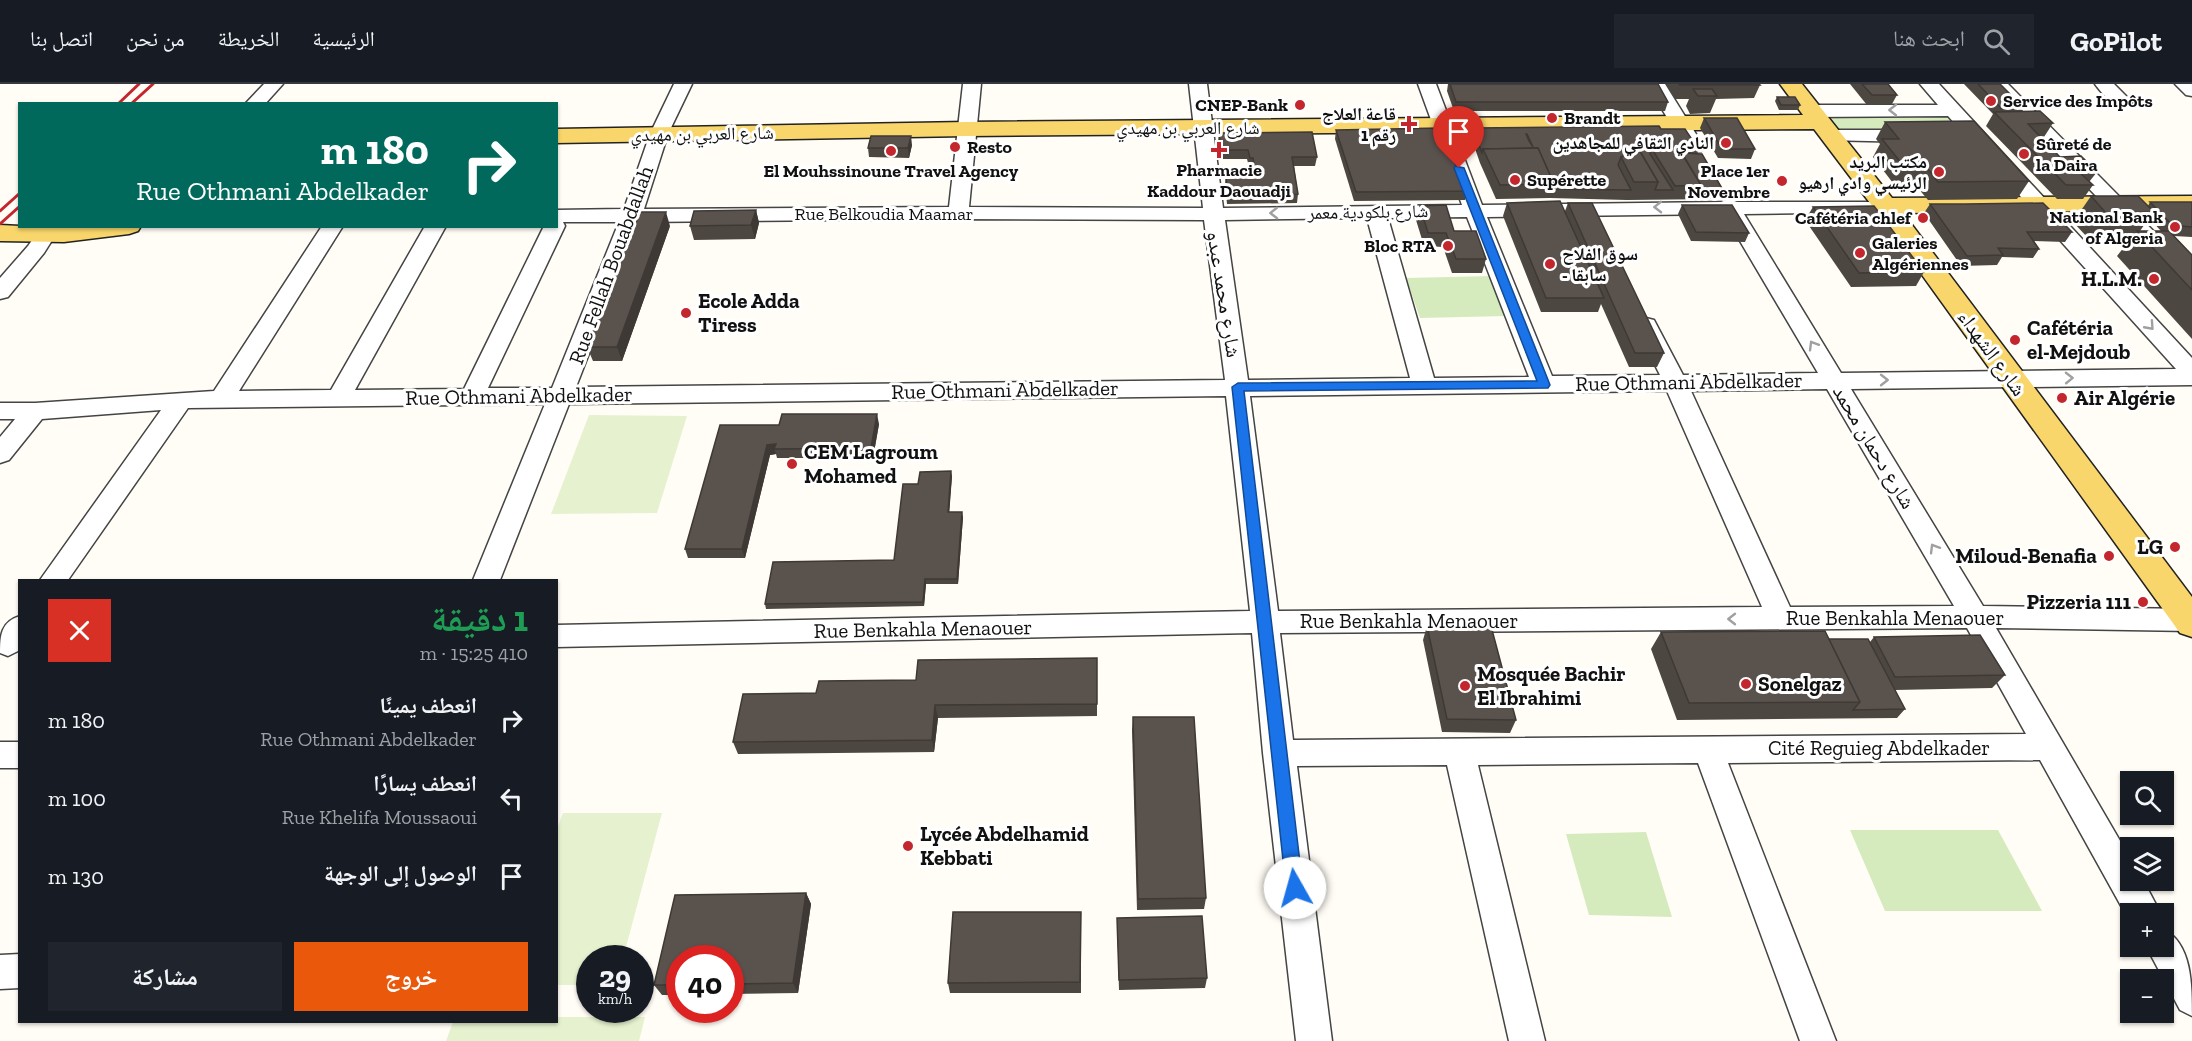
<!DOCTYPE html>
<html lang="ar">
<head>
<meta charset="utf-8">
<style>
	body { margin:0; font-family:"Zilla Slab","Noto Naskh Arabic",serif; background:#20242c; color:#f1f3f6; direction:rtl; height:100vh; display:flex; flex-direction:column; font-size:22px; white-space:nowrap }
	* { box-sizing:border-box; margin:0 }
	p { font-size:20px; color:#9ea1a6 }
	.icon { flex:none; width:33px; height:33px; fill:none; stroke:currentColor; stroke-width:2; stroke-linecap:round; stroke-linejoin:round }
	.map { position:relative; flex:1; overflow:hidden; direction:ltr }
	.panel { position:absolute; left:18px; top:495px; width:540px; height:444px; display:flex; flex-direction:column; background:#171b24; border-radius:0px; box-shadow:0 2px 4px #0004; direction:rtl }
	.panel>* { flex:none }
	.hud { position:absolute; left:18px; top:18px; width:540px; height:126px; border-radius:0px; box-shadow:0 2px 4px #0004; direction:rtl; background:#00695c; color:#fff; overflow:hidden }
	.buttons { position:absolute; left:2120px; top:687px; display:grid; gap:12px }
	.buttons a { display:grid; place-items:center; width:54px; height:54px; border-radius:0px; background:#171b24; box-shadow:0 2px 4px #0004; font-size:30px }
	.speed { position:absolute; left:576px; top:861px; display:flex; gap:12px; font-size:30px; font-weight:700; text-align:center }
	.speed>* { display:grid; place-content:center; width:78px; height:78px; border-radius:50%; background:#171b24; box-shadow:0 2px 4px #0004; line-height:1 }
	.speed small { font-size:15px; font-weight:400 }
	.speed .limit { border:9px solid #d22; background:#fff; color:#111 }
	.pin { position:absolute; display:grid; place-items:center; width:51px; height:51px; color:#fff; margin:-62px -26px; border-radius:50% 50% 50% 0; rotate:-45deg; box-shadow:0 0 6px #0007 }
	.pin .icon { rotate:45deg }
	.me { position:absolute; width:66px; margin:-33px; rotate:353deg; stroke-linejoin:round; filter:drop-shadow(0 0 4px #0008) }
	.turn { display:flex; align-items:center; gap:21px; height:126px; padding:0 30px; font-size:27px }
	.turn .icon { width:78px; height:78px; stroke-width:2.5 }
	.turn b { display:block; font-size:42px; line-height:51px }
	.round { display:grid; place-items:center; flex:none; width:63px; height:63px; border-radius:0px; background:#20242c }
	.head { display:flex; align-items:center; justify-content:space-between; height:102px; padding:0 30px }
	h1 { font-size:36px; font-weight:700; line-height:45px; color:#1e9e55 }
	.cta { display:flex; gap:12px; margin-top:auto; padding:12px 30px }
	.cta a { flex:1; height:69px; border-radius:0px; background:#ea580c; color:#fff; font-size:24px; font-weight:700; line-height:69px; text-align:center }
	.cta a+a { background:#20242c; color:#f1f3f6 }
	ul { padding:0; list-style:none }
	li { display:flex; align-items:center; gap:18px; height:78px; padding:0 30px }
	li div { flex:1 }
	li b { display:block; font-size:22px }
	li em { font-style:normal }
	header { display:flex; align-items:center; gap:36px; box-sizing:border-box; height:84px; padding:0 30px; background:#171b24; border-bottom:2px solid #363941 }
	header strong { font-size:28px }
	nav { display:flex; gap:33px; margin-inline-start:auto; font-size:21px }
	.search { width:420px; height:54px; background:#20242c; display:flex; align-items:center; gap:15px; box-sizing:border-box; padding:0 21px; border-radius:0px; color:#9ea1a6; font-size:22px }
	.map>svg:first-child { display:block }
</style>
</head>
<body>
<header>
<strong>GoPilot</strong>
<div class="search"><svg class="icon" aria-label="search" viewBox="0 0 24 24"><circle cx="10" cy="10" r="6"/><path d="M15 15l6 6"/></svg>ابحث هنا</div>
<nav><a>الرئيسية</a><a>الخريطة</a><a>من نحن</a><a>اتصل بنا</a></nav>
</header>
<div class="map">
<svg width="2192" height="957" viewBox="0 0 2192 957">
	<rect width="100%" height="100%" fill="#fffdf5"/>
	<g fill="#d5ebbd">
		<path d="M1947 30 1963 47 1838 48 1824 31Z"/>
		<path d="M1492 192 1506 232 1420 234 1406 194Z"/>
		<path d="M1850 746H1998L2042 827H1885Z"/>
		<path d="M1646 748 1672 833 1589 831 1566 750Z"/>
	</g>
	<g fill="#e6f2cf">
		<path d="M589 331 687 332 657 429 551 430Z"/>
		<path d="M563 729H662L623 874H590L589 901H557L556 748Z"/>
		<path d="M557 933H645L639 957H446L453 938H556Z"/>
	</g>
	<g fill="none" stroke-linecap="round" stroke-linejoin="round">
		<defs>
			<g id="minor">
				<path d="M264 0H283L265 20H245Z"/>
				<path d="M674 0H692L668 50 644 125 949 123 963 0H981L969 123 1203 124 1189 0H1207L1223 124 1462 121 1418 0H1436L1482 121 1721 118 1729 115 1737 118H1892L1895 122 1892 126 1885 128 1744 130 1841 289 2176 285 1948 32 1811 33 1804 31 1802 27 1804 23 1811 21H1938L1920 0H1939L2192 274V301L1851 305 1983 522 2192 525V547L1996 544 2130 774V796H2143L2161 830H2130V838L2040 676 1728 679 1836 957H1800L1698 679 1478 681 1545 957H1509L1447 681 1297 682 1332 957H1296L1263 669 1252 549 556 563V541L1250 527 1226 312 569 320 500 496H473L545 320 188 324 68 496H40L161 326 42 335 9 376 0 379V353L15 335H0V319H35L214 307 322 142H343L239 307 331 306 425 142H446L355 306 464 305 544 142H556V126L624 125 650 50ZM1724 130 1818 289 1683 291 1654 236 1646 234 1638 236 1635 241 1660 291 1552 292 1487 133ZM1467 133 1529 293 1434 294 1388 134ZM1367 134 1410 294 1248 296 1225 136ZM958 135 1204 136 1225 296 576 303 640 138ZM563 138H619L552 304H488L565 142ZM1827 305 1954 522 1790 523 1691 307ZM1667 307 1762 523 1278 527 1250 312ZM1967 544 2026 650 1293 656 1280 549Z"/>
				<path d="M1647 0H1665L1704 63 1701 67H1687Z"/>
				<path d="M1989 0H2008L2192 186V206L2184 204Z"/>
				<path d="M2095 0H2114L2132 18 2129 22C2115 25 2103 11 2095 0Z"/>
				<path d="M2175 0H2192V12L2186 11Z"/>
				<path d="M1830 46H1914L1921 48 1923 52 1921 56 1914 58 1823 56 1821 52 1823 48Z"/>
				<path d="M46 144 53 146 56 150 44 169 8 213 0 215V194L28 162 39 146Z"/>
				<path d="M20 532V566L8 572 0 569C0 551 1 538 20 532Z"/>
				<rect x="0" y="658" width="20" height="26"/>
				<path d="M2163 845C2192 859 2192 901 2192 932L2180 926 2146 862H2163Z"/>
				<path d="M20 870V904L0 905V871Z"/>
			</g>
			<g id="major">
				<path d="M1780 0H1802L1892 114 2192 112V126L1903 129 2192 513V553L2180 549 1876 127 1814 45 967 52 556 59V45L967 38 1803 31Z"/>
				<path d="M0 141 20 142H141L138 147 129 150 64 158 0 157Z"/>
			</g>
		</defs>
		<use href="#minor" stroke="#444" stroke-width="3"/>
		<use href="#major" stroke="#222" stroke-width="3"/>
		<use href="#minor" fill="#fff" fill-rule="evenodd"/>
		<use href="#major" fill="#f9d66b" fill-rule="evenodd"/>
		<g stroke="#c4262e" stroke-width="3">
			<path d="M118 20 139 0"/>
			<path d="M131 20 153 0"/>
			<path d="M0 127 20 109"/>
			<path d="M0 140 20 122"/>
		</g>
	</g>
	<g fill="#4d4742" fill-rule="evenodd">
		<path d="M1448 0H1658L1668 18 1665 27H1454L1447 7Z"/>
		<path d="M1666 0H1759L1760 1 1754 14 1716 15 1710 29 1690 30 1686 22 1689 15H1675Z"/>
		<path d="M1850 0H1888L1897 11 1892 20 1867 21Z"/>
		<path d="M1964 0H2000L2024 24 2022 28 2053 39 2044 53H2041L2060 73 2097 88 2089 98 2093 101 2083 115H2057L1986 42 1993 30Z"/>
		<path d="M1777 13 1800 21 1798 26H1779L1775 17Z"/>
		<path d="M1704 34 1755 65 1751 75 1718 74 1700 44Z"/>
		<path d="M1885 38 2029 97 2017 115 1928 116 1917 103H1896L1873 73 1880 60 1876 55Z"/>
		<path d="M1473 44 1661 45 1699 66 1697 70 1723 106 1718 115 1627 116 1550 114 1496 115 1480 79 1471 53Z"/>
		<path d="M1336 46 1467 107 1465 116 1354 117 1335 55Z"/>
		<path d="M1219 49 1317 73 1315 82H1294L1298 110 1297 119 1227 120 1225 101 1226 91H1253L1252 83H1249L1247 75H1221L1218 58Z"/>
		<path d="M912 61 909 74 869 73 868 64Z"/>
		<path d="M2091 112 2148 122 2150 118H2192V153L2174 152 2192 171V255L2117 172 2132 153 2088 154 2073 138ZM2149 134 2161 147H2140Z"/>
		<path d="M1507 119 1565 127 1568 119 1664 269 1657 283H1629L1601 220 1598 228H1541L1503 132Z"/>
		<path d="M1930 120 2072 148 2065 158 2034 157 2039 165 2033 174 2002 173 1997 181 1961 182 1924 129Z"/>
		<path d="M1682 121 1749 149 1745 158 1691 157 1678 130Z"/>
		<path d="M1420 122 1454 147 1486 175 1482 189H1452L1443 163 1424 162 1416 136Z"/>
		<path d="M1813 123 1924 188 1916 202 1851 203 1805 136Z"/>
		<path d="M756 126 759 139 755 155 694 156 690 142Z"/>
		<path d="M670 142 622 277H593L587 263Z"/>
		<path d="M879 340 873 374H777L776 370 770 371 745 474H688L685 465 779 341Z"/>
		<path d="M952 392 949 428 963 433 958 500H926L924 522 766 525 765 520 894 476 918 400Z"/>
		<path d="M1427 542 1516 636 1510 649 1442 648 1423 556Z"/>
		<path d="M1661 548 1829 555 1870 558 1874 553 2005 591 1992 604 1895 606 1905 625 1897 634 1677 636 1651 565Z"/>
		<path d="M1097 574V632L938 634 934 668 738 670 733 658 816 609 916 596Z"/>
		<path d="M1133 633 1206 814 1204 825 1137 826 1132 646Z"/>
		<path d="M806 809 811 820 798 909 730 910V874H680V911H662L654 901 675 811Z"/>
		<path d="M1081 828V909H950L948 899Z"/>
		<path d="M1117 834 1207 894 1205 904 1119 906Z"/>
	</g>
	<g fill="#3f3936">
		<path d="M911 52 912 61 909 74 908 64Z"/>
		<path d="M756 126 759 139 755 155 751 141Z"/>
		<path d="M666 128 670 142 622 277 617 263Z"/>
		<path d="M877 330 879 340 873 374 871 364Z"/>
		<path d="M776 360 774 365 776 370 770 371 745 474 742 465 767 361Z"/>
		<path d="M951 387 952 392 949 433 948 428Z"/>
		<path d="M962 428 963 433 958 500 957 495Z"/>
		<path d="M925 495 926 500 924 522 923 518Z"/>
		<path d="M935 621 938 634 934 668 932 656Z"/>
		<path d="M806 809 811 820 798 909 793 899Z"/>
	</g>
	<g fill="#5a524d" stroke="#3f3936" stroke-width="1.5" fill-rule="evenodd">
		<path d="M1450 0H1658L1668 18H1456Z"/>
		<path d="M1679 0H1759L1760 1H1680Z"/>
		<path d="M1862 0H1888L1897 11H1872Z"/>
		<path d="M1978 0H2000L2024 24 2002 25Z"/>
		<path d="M1693 5H1712L1717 12H1698Z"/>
		<path d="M1777 13H1795L1800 21H1781Z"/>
		<path d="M2040 27 2053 39 2028 40 2060 73 2081 72 2097 88H2079L2093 101H2066L1994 28Z"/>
		<path d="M1704 34H1737L1755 65H1722Z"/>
		<path d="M1974 37 2029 97 1938 98 1928 85H1906L1882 55H1899L1885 38Z"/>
		<path d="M1659 42 1661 45H1685L1699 66H1679V65H1652L1650 70 1673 106H1655L1658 98 1638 64 1626 65 1623 72 1621 73 1618 81 1631 106 1553 105 1554 100 1538 64 1483 65 1482 69 1473 44ZM1526 50H1527L1533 63 1529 57Z"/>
		<path d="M1440 44 1467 107 1356 108 1336 46Z"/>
		<path d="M1312 48 1317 73H1292L1298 110 1227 111 1226 91H1256L1253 74H1250L1248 66H1221L1219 49Z"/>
		<path d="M871 52H911L908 64H868Z"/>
		<path d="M1538 64 1554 100 1500 101 1483 65Z"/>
		<path d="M1638 64 1658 98H1634L1621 73 1630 71 1626 65Z"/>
		<path d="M1652 65H1679L1701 101 1675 102Z"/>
		<path d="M1682 69 1702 70 1723 106H1699L1701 101Z"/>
		<path d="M2091 112H2138L2154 128 2106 129Z"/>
		<path d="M1560 117 1604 214H1546L1507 119Z"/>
		<path d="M2150 118H2192V143L2172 141Z"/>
		<path d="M1568 119H1592L1664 269H1635Z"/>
		<path d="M2043 119 2072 148H2027L2039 165 1998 164 2003 171 1967 172 1930 120H1965Z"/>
		<path d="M1446 121 1454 147H1476L1486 175H1456L1446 149H1428L1420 122Z"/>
		<path d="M1682 121H1732L1749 149 1696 148Z"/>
		<path d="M1874 122 1924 188 1859 189 1813 123Z"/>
		<path d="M756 126 751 141 690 142 694 127Z"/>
		<path d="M640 128H666L617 263H587Z"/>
		<path d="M2137 147H2169L2192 171V206Z"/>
		<path d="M782 330H877L871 364 774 365 776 360 767 361 742 465H685L720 341H779Z"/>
		<path d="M951 387 948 428H962L957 495H925L923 518 765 520 773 478 894 476 903 400H918L920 388Z"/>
		<path d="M1427 542H1491L1516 636 1447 635Z"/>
		<path d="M1825 547 1860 618 1689 619 1661 548Z"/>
		<path d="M1980 551 2005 591 1895 593 1874 553Z"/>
		<path d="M1829 555H1868L1905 625 1853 626 1860 618Z"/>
		<path d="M1097 574V620L935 621 932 656 733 658 743 610 816 609 819 597 916 596 918 576Z"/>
		<path d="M1133 633H1194L1206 814 1138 815Z"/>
		<path d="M806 809 793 899 730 900V874H680V901H654L675 811Z"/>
		<path d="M953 828H1081L1080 898 948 899Z"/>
		<path d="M1202 832 1207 894 1119 896 1117 834Z"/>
	</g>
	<defs><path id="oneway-chevron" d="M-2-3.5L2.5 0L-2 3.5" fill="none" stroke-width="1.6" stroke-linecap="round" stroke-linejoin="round" transform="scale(1.5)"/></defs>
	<g stroke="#a0a0a0">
		<use href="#oneway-chevron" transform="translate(1893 26) rotate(180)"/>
		<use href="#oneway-chevron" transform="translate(1658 123) rotate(179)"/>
		<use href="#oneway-chevron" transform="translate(1274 129) rotate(179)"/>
		<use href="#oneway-chevron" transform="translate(2150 242) rotate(48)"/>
		<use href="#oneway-chevron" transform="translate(1813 261) rotate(-121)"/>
		<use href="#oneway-chevron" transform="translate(2069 294) rotate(-1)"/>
		<use href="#oneway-chevron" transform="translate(1884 296)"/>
		<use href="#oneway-chevron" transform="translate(1934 464) rotate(-121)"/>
		<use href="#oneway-chevron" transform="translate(1732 535) rotate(180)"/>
	</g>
	<path fill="#1a73e8" stroke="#114b97" stroke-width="1.5" d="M1455 82 1464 84 1550 301 1548 304 1244 307 1303 804 1301 810 1295 812 1289 810 1286 804 1232 303 1238 299 1537 297 1454 84Z"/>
	<g fill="#c4262e" stroke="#fff" stroke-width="2">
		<circle cx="1991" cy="17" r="6"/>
		<circle cx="1300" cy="21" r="6"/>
		<circle cx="1552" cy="34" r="6"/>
		<path d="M1406 31h6v6h6v6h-6v6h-6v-6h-6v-6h6z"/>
		<circle cx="1726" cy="59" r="6"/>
		<circle cx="955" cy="63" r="6"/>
		<path d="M1216 57h6v6h6v6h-6v6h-6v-6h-6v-6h6z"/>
		<circle cx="891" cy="67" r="6"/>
		<circle cx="2024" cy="70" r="6"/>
		<circle cx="1939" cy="88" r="6"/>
		<circle cx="1515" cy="96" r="6"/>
		<circle cx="1782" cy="97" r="6"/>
		<circle cx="1923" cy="134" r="6"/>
		<circle cx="2175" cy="143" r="6"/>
		<circle cx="1448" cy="162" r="6"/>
		<circle cx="1860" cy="169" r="6"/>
		<circle cx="1550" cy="180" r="6"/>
		<circle cx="2154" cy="195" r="6"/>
		<circle cx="686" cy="229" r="6"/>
		<circle cx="2015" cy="256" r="6"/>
		<circle cx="2062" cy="314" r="6"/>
		<circle cx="792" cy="380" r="6"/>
		<circle cx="2175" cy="463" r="6"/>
		<circle cx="2109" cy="472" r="6"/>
		<circle cx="2143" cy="518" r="6"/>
		<circle cx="1746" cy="600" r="6"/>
		<circle cx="1465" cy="602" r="6"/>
		<circle cx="908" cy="762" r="6"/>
	</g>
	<g text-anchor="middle" stroke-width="6" stroke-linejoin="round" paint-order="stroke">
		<g font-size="18" font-weight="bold" fill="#111" stroke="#fff" text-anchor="end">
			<text x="2003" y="23" text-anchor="start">Service des Impôts</text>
			<text x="1288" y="27">CNEP-Bank</text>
			<text x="1396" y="36">قاعة العلاج<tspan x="1396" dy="21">رقم 1</tspan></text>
			<text x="1564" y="40" text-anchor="start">Brandt</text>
			<text x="1714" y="65">النادي الثقافي للمجاهدين</text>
			<text x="2036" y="66" text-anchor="start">Sûreté de<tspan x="2036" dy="21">la Daira</tspan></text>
			<text x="967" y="69" text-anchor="start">Resto</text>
			<text x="1927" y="84">مكتب البريد<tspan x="1927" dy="21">الرئيسي وادي ارهيو</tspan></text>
			<text x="1219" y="92" text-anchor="middle">Pharmacie<tspan x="1219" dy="21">Kaddour Daouadji</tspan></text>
			<text x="891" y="93" text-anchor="middle">El Mouhssinoune Travel Agency</text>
			<text x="1770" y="93">Place 1er<tspan x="1770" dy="21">Novembre</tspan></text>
			<text x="1527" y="102" text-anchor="start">Supérette</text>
			<text x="2163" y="139">National Bank<tspan x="2163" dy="21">of Algeria</tspan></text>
			<text x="1911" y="140">Cafétéria chlef</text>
			<text x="1872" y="165" text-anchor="start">Galeries<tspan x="1872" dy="21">Algériennes</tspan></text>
			<text x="1436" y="168">Bloc RTA</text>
			<text x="1562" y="176" text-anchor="start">سوق الفلاح<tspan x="1562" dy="21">- سابقا</tspan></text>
		</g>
		<g font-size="18" fill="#111" stroke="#fff">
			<text x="1188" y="50">شارع العربي بن مهيدي</text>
			<text transform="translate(702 50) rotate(-1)" y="6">شارع العربي بن مهيدي</text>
			<text transform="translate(1368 128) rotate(-1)" y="6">شارع بلكودية معمر</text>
			<text x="884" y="136">Rue Belkoudia Maamar</text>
		</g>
		<g font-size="21" fill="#111" stroke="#fff">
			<text transform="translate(611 181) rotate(-70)" y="7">Rue Fellah Bouabdallah</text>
			<text transform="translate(1224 210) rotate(81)" y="7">شارع محمد عبدو</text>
			<text transform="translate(1992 269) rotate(54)" y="7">شارع الشهداء</text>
			<text transform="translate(1689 298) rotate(-1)" y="7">Rue Othmani Abdelkader</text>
			<text transform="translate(1005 306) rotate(-1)" y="7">Rue Othmani Abdelkader</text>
			<text transform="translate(519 312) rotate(-1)" y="7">Rue Othmani Abdelkader</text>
			<text transform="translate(1874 363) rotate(59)" y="7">شارع دحمان محمد</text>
			<text x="1895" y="541">Rue Benkahla Menaouer</text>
			<text x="1409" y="544">Rue Benkahla Menaouer</text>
			<text transform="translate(923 545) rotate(-1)" y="7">Rue Benkahla Menaouer</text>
			<text x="1879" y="671">Cité Reguieg Abdelkader</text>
		</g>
		<g font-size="21" font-weight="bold" fill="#111" stroke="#fff" text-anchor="start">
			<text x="2142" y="202" text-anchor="end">H.L.M.</text>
			<text x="698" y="224">Ecole Adda<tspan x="698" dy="24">Tiress</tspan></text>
			<text x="2027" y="251">Cafétéria<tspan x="2027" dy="24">el-Mejdoub</tspan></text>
			<text x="2074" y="321">Air Algérie</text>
			<text x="804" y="375">CEM Lagroum<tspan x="804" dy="24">Mohamed</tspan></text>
			<text x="2163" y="470" text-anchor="end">LG</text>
			<text x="2097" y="479" text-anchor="end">Miloud-Benafia</text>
			<text x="2131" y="525" text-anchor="end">Pizzeria 111</text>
			<text x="1477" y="597">Mosquée Bachir<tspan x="1477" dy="24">El Ibrahimi</tspan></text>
			<text x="1758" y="607">Sonelgaz</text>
			<text x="920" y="757">Lycée Abdelhamid<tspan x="920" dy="24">Kebbati</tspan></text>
		</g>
	</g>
</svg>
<div class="buttons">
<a><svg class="icon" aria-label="search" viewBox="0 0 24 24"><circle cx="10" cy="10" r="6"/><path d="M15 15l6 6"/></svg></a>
<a><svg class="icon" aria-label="layers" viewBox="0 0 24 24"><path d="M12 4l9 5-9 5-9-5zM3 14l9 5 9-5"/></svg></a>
<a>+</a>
<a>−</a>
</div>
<div class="speed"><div>29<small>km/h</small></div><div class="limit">40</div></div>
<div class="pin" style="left:1459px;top:84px;background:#d93025"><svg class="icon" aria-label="arrive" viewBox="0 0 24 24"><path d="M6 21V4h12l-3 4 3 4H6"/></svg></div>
<svg class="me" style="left:1295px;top:804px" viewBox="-20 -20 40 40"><circle r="19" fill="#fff"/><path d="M0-13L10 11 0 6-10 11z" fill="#1a73e8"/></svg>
<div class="hud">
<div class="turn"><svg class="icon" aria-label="right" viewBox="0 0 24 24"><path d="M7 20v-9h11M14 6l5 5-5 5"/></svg><div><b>180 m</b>Rue Othmani Abdelkader</div></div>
</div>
<section class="panel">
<div class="head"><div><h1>1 دقيقة</h1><p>410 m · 15:25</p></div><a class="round" style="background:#d93025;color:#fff"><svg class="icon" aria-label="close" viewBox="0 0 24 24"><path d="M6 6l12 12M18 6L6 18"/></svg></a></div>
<ul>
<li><svg class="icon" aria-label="right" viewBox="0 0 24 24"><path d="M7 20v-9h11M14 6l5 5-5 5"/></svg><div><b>انعطف يمينًا</b><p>Rue Othmani Abdelkader</p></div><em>180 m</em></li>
<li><svg class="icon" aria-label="left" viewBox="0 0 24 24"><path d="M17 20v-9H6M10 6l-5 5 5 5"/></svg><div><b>انعطف يسارًا</b><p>Rue Khelifa Moussaoui</p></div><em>100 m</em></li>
<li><svg class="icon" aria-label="arrive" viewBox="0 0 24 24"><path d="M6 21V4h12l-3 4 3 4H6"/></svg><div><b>الوصول إلى الوجهة</b></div><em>130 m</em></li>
</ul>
<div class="cta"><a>خروج</a><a>مشاركة</a></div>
</section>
</div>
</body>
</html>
